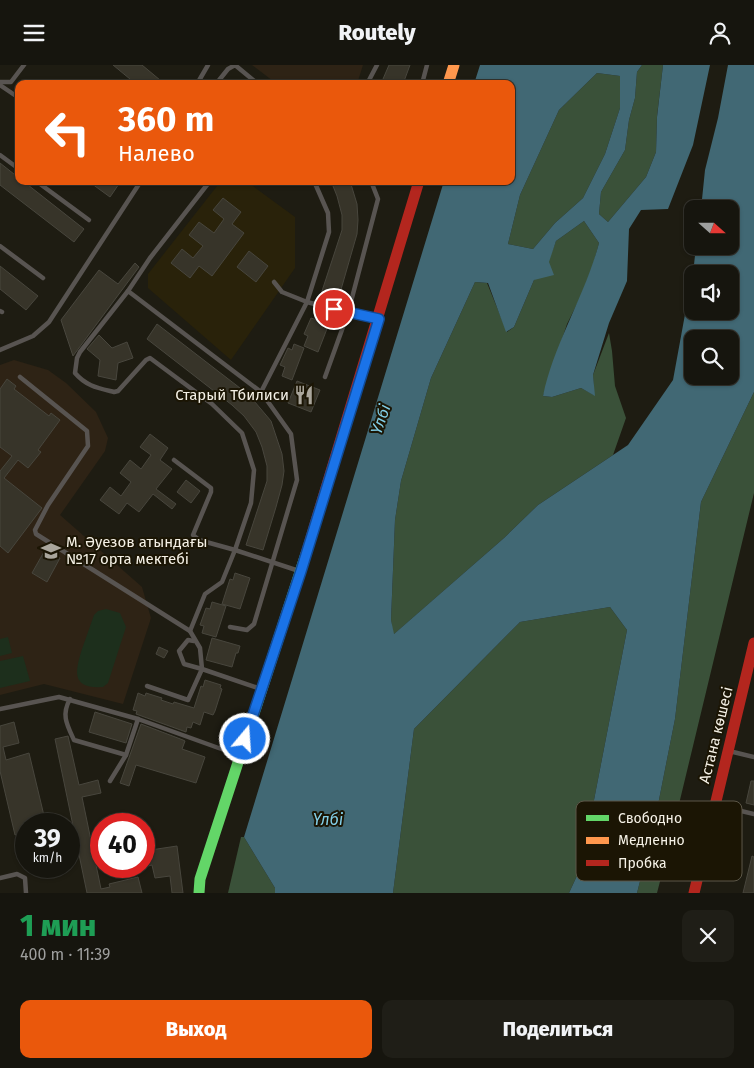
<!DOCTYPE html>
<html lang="ru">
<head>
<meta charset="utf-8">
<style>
	body { margin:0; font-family:"Fira Sans",sans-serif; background:#1f1e17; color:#f1f3f6; height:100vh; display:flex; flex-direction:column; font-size:19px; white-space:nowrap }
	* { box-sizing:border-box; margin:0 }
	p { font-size:16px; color:#9e9f9e }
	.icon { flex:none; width:28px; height:28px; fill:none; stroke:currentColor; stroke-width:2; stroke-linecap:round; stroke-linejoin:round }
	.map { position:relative; height:828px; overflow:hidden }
	.panel { display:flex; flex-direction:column; background:#16150e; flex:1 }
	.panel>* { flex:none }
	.banner { position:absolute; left:15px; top:15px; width:500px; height:105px; border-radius:10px; box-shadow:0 1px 4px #0004,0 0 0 1px #35342e; background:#ea580c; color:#fff; overflow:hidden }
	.needle { width:32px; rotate:111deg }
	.tools { position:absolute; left:684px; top:135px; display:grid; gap:10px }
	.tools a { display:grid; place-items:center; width:55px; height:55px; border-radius:10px; background:#16150e; box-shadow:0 1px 4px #0004,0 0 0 1px #35342e; font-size:25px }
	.speed { position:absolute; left:15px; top:748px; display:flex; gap:10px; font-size:25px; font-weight:700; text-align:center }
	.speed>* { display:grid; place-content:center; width:65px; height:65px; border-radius:50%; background:#16150e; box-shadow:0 1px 4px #0004,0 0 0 1px #35342e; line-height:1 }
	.speed small { font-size:12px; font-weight:400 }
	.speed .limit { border:8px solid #d22; background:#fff; color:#111 }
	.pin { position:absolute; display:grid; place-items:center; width:42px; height:42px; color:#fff; margin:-21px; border:2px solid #fff; border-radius:50%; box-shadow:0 1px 5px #0007 }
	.me { position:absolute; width:55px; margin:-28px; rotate:18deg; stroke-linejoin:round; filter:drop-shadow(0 0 4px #0008) }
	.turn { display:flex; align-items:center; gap:18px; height:105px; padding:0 20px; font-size:22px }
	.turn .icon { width:65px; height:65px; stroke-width:2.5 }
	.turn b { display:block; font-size:35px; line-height:42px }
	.round { display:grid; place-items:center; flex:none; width:52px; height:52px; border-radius:10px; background:#1f1e17 }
	.head { display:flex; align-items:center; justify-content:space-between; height:85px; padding:0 20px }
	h1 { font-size:30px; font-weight:800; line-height:38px; color:#1e9e55 }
	.primary-button { display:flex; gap:10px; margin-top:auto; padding:10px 20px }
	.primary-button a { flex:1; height:58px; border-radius:10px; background:#ea580c; color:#fff; font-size:20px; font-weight:800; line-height:58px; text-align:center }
	.primary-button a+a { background:#1f1e17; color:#f1f3f6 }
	header { display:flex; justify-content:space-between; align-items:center; height:65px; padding:0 20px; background:#16150e; font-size:22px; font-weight:800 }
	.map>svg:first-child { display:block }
</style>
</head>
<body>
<header><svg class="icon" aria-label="menu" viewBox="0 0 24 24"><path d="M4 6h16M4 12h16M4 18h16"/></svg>Routely<svg class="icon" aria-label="person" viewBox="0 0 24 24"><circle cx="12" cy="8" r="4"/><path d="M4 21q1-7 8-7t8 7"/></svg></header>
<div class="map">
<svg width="754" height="828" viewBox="0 0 754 828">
	<rect width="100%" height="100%" fill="#1e1c12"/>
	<path fill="#29220a" d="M221 116H246L295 152V203L231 295 148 223V209Z"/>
	<g fill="#2e2315">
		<path d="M252 0H363L357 19H277Z"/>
		<path d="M14 295 48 305 66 318 96 347 108 373 105 386 60 450 142 522 151 553 123 639 44 619 0 630V300Z"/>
	</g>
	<g fill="#1d2f1c">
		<path d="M106 544 120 548 126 562 108 618 103 622C71 624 75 607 82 584 86 573 90 561 94 550L98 546Z"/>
		<path d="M8 572 12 588 0 591V574Z"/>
		<path d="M23 591 30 616 0 623V596Z"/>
	</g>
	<g fill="#3a5139">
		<path d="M642 0H663L657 51 656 87 646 112 608 157 599 149 601 127 625 85 629 55 635 33 637 7Z"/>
		<path d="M597 8 620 11V43L605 89 583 133 555 158 533 184 508 179 520 130 559 45Z"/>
		<path d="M584 156 599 178 593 200 581 231 567 259 543 331 552 332 581 323 594 330 593 310 609 268 612 286 615 321 626 353 613 390 538 440 504 473 393 570 391 555 395 455 401 416 431 313 475 217 487 218 507 267 514 262 534 215 548 197 556 176Z"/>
		<path d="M754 327V428L673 764C662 767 649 777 656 791 658 795 661 798 664 801L657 828H637L653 765 675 654 701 437Z"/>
		<path d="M610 542 627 565 581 802 569 828H393L414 664 520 557Z"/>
		<path d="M241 772H244L275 823V828H228Z"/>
	</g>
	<path fill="#416874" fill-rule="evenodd" d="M480 0H642L637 7 635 33 629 55 625 85 601 127 599 149 608 157 646 112 656 87 657 52 663 0H710L693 80 668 144 641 145 629 164 627 216 609 258 593 310 595 331 581 323 552 332 543 331C554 278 585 231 599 178L584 156 556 176 549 197 554 210 534 215 514 262 506 267 488 218 475 217 431 313 401 416 395 455 391 555 394 569 504 473 538 440 628 380 673 315 692 211V246H730V209H693L696 181H730V144H701L705 105 718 53 728 0H754V327L701 437 675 654 653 765 637 828H569L581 802 627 565 610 542 520 557 414 664 393 828H275V823L244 772 444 116H511V19H474ZM597 8 620 11V43L605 89 583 133 555 158 533 184 508 179 520 130 559 45ZM692 274H730V311H692Z"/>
	<g fill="#373429" stroke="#48463d">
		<path d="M113 0H142L160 15 157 19H136Z"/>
		<path d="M389 0H410L403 19H386L387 16 383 14Z"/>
		<path d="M0 98 19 113V116H23L84 164 74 177 0 120Z"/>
		<path d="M88 116H121L110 132Z"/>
		<path d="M331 116H350L357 139 358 155 357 169 338 235 321 229 342 165V150L337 131Z"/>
		<path d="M223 133 241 147 232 159 244 168 212 211 199 201 190 213 171 198 182 184 193 193 203 181 189 170 199 157 214 168 224 154 213 145Z"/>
		<path d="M249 186 268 201 256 217 237 202Z"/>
		<path d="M135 198 139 202 73 291 61 255 99 205 118 219Z"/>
		<path d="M0 201 38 231 26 245 0 224Z"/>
		<path d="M318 251 330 256 318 287 304 281 308 271 304 269 311 253 317 255Z"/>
		<path d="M157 259 249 330 271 356 282 389 284 406 282 420 276 442 263 485 246 480 267 416V401L262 382 256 367 244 351 232 340 147 274Z"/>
		<path d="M99 270 112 283 127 277 133 293 118 298 116 315 98 311 100 295 87 284Z"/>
		<path d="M294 279 304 283 292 315 282 311 285 302 280 300 288 283 292 285Z"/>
		<path d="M7 314 16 321 14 324 49 351 51 348 60 355 38 385 41 387 28 403 18 395 4 413 42 443 8 488 0 481V406L12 391 0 382V324Z"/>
		<path d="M297 316 320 325 311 347 288 338Z"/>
		<path d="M150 369 168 383 160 395 172 404 156 424 176 439 172 444 153 429 139 447 127 438 119 449 100 435 110 422 121 431 131 417 120 408 130 395 141 404 151 390 140 382Z"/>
		<path d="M186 415 200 426 191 438 177 427Z"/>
		<path d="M45 485 60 493 47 517 32 508Z"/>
		<path d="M235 508 250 513 240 544 222 539 230 514 233 515Z"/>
		<path d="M212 537 226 541 216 572 202 568 204 561 200 560 206 543 210 544Z"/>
		<path d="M212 573 240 581 238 588H236L232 602 206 595Z"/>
		<path d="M159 582 168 586 164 593 156 589Z"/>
		<path d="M205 615 221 620 220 623 222 624 215 646 213 650 204 647 200 660 193 657 191 663 187 662 186 667 136 649 137 646 133 645 138 628 145 631 146 628 162 633 161 635 173 639 174 637 194 643 201 621 203 622Z"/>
		<path d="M95 647 132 659 126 678 89 667Z"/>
		<path d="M14 657 19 678 3 682 6 695 29 688 46 759H26V767L15 770 0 706V661Z"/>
		<path d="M141 659 183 675 185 676 182 684 205 692 196 718 136 700 129 721 120 718Z"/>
		<path d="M68 671 79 720 98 715 101 728 82 732 101 824 110 822 109 819 138 812 142 828H87L55 674Z"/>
		<path d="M751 716H754V740L746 738Z"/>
		<path d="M177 781 183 828H172L170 811 155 813 152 800 144 802V786Z"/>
		<path d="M752 791 754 792V828H743Z"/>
	</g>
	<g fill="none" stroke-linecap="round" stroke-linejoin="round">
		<g stroke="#585451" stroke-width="4.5">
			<path d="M0 17H11L24 0"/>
			<path d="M197 19 208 0"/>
			<path d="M216 19 228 4 235 0 258 19"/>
			<path d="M367 19 377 0"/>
			<path d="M422 19 427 0"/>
			<path d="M0 20 19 33"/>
			<path d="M0 90 19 104"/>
			<path d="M36 116 89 155"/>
			<path d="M314 116 328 148 329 167 307 237 348 248 376 253"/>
			<path d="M0 181 43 213"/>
			<path d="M128 226 150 193 210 116"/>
			<path d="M0 246 2 247"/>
			<path d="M0 285 33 271 49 257 141 116"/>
			<path d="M20 312 87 366 88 381 48 440 35 465 36 469 190 566"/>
			<path d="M325 312 348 248 378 134 371 116"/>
			<path d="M261 327 307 237 282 227 274 217"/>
			<path d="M174 395 211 423V427L193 470 199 475 235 485 222 517 205 529 190 566 200 583 202 604 261 624"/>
			<path d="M230 562 247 565 254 559 297 415 291 369 261 327 128 226 80 287 77 293 75 308C86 321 98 323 114 327L118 326 146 295 150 293 212 339 242 368 254 405 251 438 235 485 299 506"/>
			<path d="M147 621 188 635 202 604 184 599 179 586 188 575 194 576"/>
			<path d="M70 634C61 650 67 660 74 675L126 690"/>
			<path d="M0 644 59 632 138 654 238 690"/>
			<path d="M729 686 754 692"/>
			<path d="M110 716 126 690 138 654"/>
			<path d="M716 740 754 749"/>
			<path d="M0 813 17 809 25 813 26 828"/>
		</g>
		<path stroke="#63d668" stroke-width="11" d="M199 828 200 814 306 489"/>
		<path stroke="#ff974d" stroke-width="11" d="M448 19 454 0"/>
		<g stroke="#b3261e" stroke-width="11">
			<path d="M306 489 419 116"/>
			<path d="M694 828 754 578"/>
		</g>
	</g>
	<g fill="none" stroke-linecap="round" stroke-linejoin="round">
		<defs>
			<path id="route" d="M245 674 301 506 379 254 334 244"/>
		</defs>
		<use href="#route" stroke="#114b97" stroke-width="12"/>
		<use href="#route" stroke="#1a73e8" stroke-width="9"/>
	</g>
	<defs>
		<symbol id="restaurant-bare" viewBox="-9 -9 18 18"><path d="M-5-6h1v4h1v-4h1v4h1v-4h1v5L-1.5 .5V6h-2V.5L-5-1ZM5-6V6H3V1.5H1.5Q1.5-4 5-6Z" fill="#aaa69c" stroke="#1b1504" stroke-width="2.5" paint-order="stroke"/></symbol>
		<symbol id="school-bare" viewBox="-9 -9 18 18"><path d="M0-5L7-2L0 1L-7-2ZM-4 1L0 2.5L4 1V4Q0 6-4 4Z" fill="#aaa69c" stroke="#1b1504" stroke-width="2.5" paint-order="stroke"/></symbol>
	</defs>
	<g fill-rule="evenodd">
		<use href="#restaurant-bare" x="290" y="316" width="28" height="28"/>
		<use href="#school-bare" x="37" y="472" width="28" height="28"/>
	</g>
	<g text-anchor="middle" stroke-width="4" stroke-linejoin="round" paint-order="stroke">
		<g font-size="15" fill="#f5f1e6" stroke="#1b1504" text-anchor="end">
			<text x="289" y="335">Старый Тбилиси</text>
			<text x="66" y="482" text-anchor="start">М. Әуезов атындағы<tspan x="66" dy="17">№17 орта мектебі</tspan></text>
		</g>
		<g font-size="15" fill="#f5f1e6" stroke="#1b1504">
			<text transform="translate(716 670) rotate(-76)" y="5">Астана көшесі</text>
		</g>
		<g font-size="16" font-style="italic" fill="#83cfe8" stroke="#1b1504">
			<text transform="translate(380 354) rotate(-71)" y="6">Үлбі</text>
			<text x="328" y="760">Үлбі</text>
		</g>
	</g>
	<rect x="576" y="736" width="166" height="80" rx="8" fill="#1b1504" stroke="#5c5748" stroke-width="1"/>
	<rect x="586" y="750" width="23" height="6" fill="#63d668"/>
	<rect x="586" y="772" width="23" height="7" fill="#ff974d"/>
	<rect x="586" y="795" width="23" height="6" fill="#b3261e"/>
	<g font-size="14" fill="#f5f1e6">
		<text x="618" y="758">Свободно</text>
		<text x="618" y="780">Медленно</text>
		<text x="618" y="803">Пробка</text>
	</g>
</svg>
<div class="tools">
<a><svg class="needle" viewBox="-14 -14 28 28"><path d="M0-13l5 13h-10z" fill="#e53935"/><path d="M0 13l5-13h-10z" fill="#9e9f9e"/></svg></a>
<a><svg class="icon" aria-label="sound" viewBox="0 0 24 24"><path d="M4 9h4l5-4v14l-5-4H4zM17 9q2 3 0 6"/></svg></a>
<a><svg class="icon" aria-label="search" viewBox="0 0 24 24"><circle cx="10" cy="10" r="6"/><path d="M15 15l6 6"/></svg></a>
</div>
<div class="speed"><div>39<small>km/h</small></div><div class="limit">40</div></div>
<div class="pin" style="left:334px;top:244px;background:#d93025"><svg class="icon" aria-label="arrive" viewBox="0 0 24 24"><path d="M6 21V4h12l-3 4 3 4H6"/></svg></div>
<svg class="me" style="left:245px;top:674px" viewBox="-20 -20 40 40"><circle r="17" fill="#1a73e8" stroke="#fff" stroke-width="3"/><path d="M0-11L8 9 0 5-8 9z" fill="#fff"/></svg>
<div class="banner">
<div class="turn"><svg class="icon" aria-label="left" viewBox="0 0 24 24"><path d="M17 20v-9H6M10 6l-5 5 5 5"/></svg><div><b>360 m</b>Налево</div></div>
</div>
</div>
<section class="panel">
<div class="head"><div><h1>1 мин</h1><p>400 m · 11:39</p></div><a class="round"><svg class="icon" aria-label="close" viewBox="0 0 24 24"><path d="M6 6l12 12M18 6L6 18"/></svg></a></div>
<div class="primary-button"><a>Выход</a><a>Поделиться</a></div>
</section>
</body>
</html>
